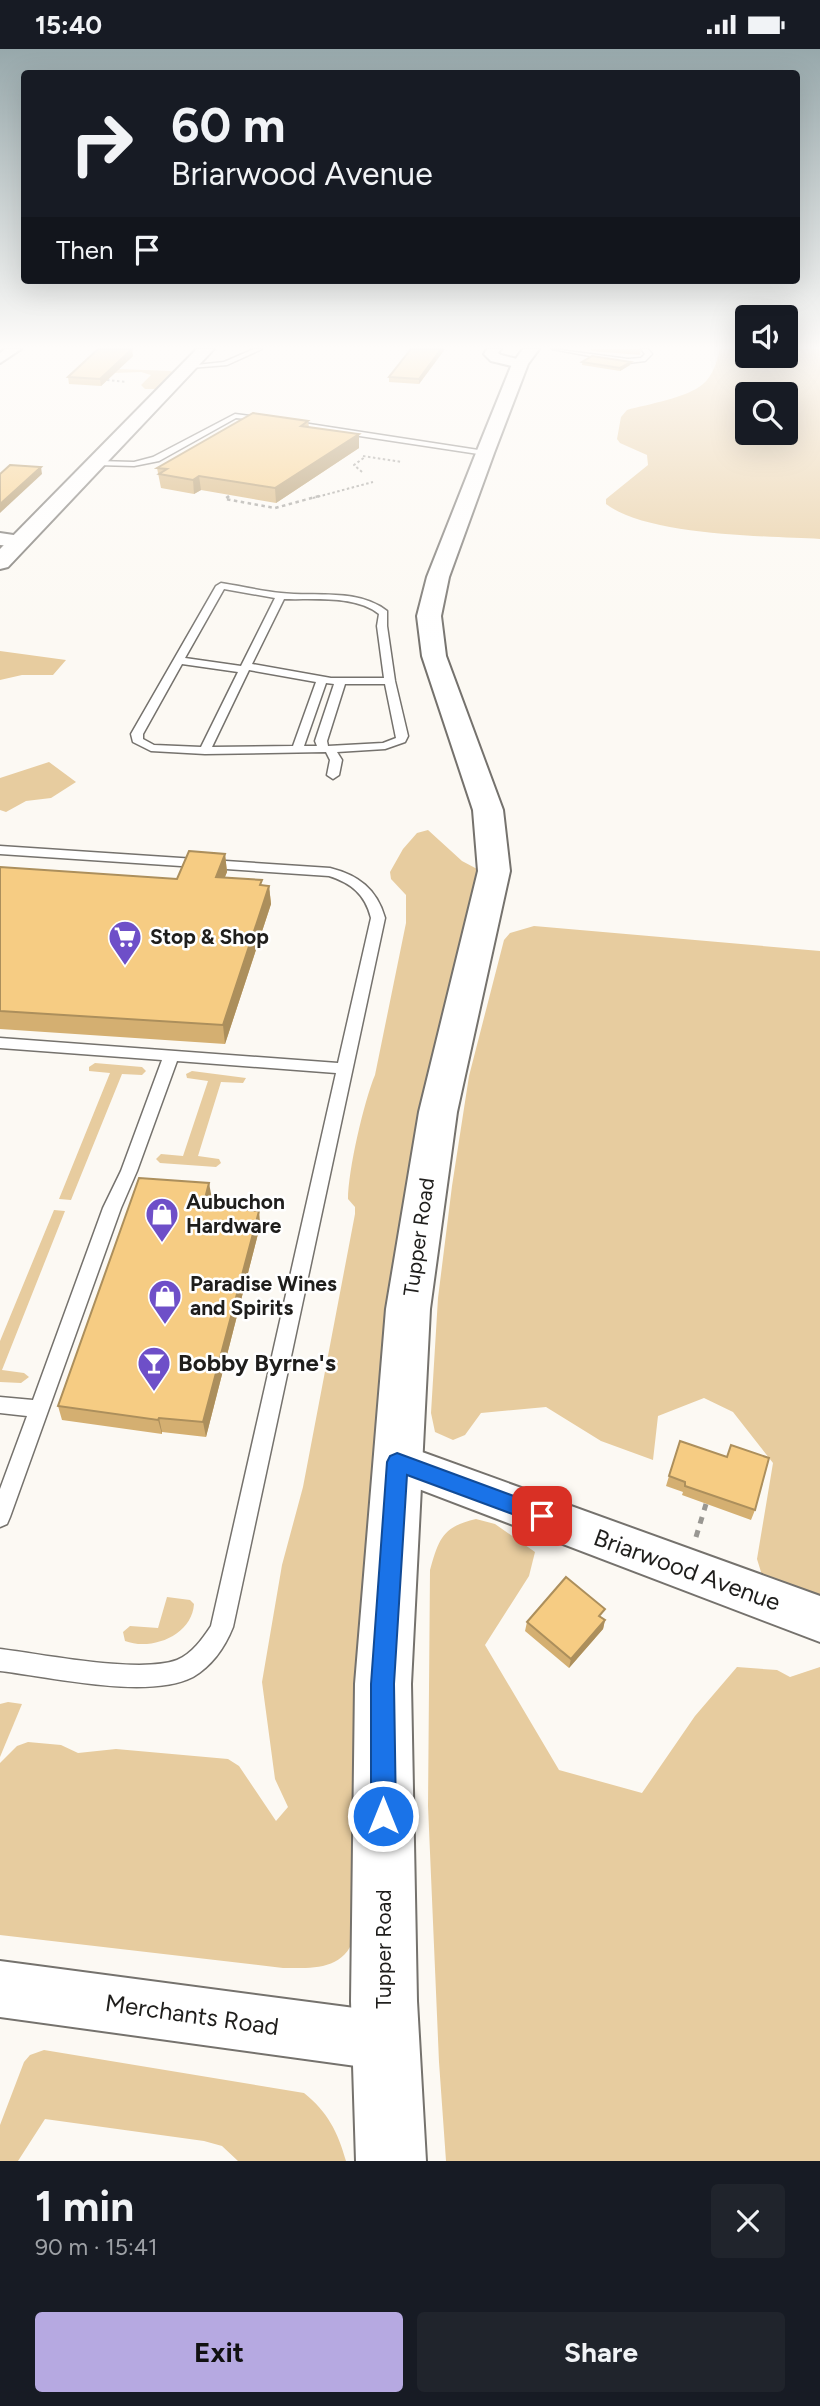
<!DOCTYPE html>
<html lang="en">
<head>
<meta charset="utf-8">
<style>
	body { margin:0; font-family:Figtree,sans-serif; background:#20242c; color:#f1f3f6; height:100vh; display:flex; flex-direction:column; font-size:26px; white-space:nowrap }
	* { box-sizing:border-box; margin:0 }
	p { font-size:23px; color:#9ea1a6 }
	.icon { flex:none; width:38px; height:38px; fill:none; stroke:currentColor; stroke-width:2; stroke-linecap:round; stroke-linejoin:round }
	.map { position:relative; height:2112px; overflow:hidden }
	.sheet { display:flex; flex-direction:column; background:#171b24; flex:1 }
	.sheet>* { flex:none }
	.top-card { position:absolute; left:21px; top:21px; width:779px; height:214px; border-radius:7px; box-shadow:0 7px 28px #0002; background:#171b24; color:#f1f3f6; overflow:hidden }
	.buttons { position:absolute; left:735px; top:256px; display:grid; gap:14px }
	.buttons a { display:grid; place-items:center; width:63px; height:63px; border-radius:7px; background:#171b24; box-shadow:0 7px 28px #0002; font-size:35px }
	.pin { position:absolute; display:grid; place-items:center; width:60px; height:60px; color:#fff; margin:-30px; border-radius:14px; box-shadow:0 4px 10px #0006 }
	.me { position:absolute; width:77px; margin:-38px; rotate:0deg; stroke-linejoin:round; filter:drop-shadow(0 0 5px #0008) }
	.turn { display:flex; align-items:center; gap:24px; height:147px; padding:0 35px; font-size:32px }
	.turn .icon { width:91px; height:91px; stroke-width:2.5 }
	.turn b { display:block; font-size:49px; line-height:60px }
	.then { display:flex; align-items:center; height:66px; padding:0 35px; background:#0003; gap:14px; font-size:26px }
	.round { display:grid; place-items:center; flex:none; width:74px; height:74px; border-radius:7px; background:#20242c }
	.head { display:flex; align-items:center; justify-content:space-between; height:119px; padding:0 35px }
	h1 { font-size:42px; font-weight:700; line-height:52px }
	.cta { display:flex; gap:14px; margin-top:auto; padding:14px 35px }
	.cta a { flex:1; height:80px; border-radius:7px; background:#b6a9e1; color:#111; font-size:28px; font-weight:700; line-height:80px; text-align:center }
	.cta a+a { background:#20242c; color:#f1f3f6 }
	.status { display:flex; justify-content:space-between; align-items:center; height:49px; padding:0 35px; background:#171b24; direction:ltr }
	.status svg { height:19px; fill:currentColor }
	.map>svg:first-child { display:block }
</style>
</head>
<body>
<div class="status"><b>15:40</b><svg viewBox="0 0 49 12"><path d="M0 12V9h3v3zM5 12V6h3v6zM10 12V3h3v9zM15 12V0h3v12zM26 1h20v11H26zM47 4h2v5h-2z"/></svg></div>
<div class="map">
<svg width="820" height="2112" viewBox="0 0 820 2112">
	<rect width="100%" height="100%" fill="#fcf9f3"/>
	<g fill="#e7cc9f" fill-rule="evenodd">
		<path d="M720 300H747V306H786V300H820V490C768 487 647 487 606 455V450L648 416 647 406 620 394 617 390 621 368 627 361C648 355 687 349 703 335 713 327 717 312 720 300ZM747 345H786V383H747Z"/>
		<path d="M119 320 170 322 176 324 159 340H145L141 336 151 326 141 323 114 324Z"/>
		<path d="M0 602 66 611 53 626H22L0 631Z"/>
		<path d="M49 713 76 733 51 749 26 752 6 763 0 761V729Z"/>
		<path d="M428 781 462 812 479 821 423 1052 387 1293 364 1515 354 1889C343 1922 312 1919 283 1919L0 1886V1714L17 1697 28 1693 61 1696 78 1704 116 1700 228 1710 239 1717 276 1772 288 1758 275 1730 262 1633 282 1516 303 1438 355 1165V1158L348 1150C348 1122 364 1052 375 1026L406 874V846L391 830 390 823 403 800 417 784Z"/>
		<path d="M534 877 820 902V1557L765 1536 757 1510 773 1414 733 1363 704 1349 658 1367 653 1411 601 1392 546 1358 481 1364 465 1386 453 1391 435 1383 431 1364 438 1249 452 1137 469 1027 504 891 510 884Z"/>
		<path d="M95 1014 142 1018 146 1022 142 1026 122 1025 71 1151 59 1150 110 1024 89 1022V1018Z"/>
		<path d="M192 1022 246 1029 243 1034 221 1033 198 1107 219 1110 221 1114 216 1118 160 1114 156 1110 161 1105 183 1107 208 1032 187 1029 186 1025Z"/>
		<path d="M54 1161 65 1162 2 1321 24 1324 29 1328 21 1334 0 1333V1292Z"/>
		<path d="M476 1470 495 1475 535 1503 529 1527 485 1596 559 1721 642 1744 695 1667 737 1618 777 1621 790 1628 820 1618V2112H446L439 2013 428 1757 430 1521C439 1490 442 1478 476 1470Z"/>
		<path d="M167 1548 190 1551 194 1555C192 1587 151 1602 125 1592L123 1583 130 1577 158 1579Z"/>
		<path d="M8 1653 22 1655 0 1708V1655Z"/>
		<path d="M44 2001 304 2044C327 2062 338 2083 346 2112H238L222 2097 204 2092 45 2070 18 2112H0V2076L24 2013 30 2006Z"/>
	</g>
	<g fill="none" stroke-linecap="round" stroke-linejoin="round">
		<defs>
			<g id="service">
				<path d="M254 300H262L227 316 190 319 187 317 224 313Z"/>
				<path d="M552 300 628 310 641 309 645 305 641 300H648L652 305 645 312 628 314Z"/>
				<path d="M235 365 272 370 268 372 236 369 159 412 134 417 97 416 93 414 97 412 134 413 153 408Z"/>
				<path d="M290 372 485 402 489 404 485 406 287 376Z"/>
				<path d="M221 534C241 537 261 542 281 544 315 548 358 539 387 562V577L395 632 408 687 405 693 385 700 337 703 342 711 339 726 333 730 327 726 330 711 326 703 205 705 151 702 133 693 131 685 216 537ZM224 540 275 549 241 617 185 609ZM284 550C314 551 355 546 379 565L377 577 384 629H331L252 615ZM182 615 238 623 201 698 154 696 143 690V685ZM249 621 316 633 293 697 212 698ZM326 634 334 635 315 692 317 697H304ZM345 635H385L396 689 383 694 328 697 327 692Z"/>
				<path d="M0 797 330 819C358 826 377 840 385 869L233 1578C225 1598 212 1617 193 1628 148 1651 51 1628 0 1622V1600C42 1605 140 1625 177 1611 192 1605 203 1589 211 1577L336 1024 177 1012 137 1122 121 1159 10 1468 7 1475 0 1478V1440L27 1367 0 1364V1348L33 1351 103 1159 121 1122 162 1011 0 999V989L338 1014 371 869C365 845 351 834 329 827L0 805Z"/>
			</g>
			<g id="minor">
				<path d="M5 300H21L0 314V304Z"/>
				<path d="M487 300H501L498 304 501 306 525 312 527 315 520 319 491 312 484 305Z"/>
				<path d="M0 484 27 488 29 492 20 498 0 496Z"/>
				<path d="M397 1394 820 1547V1593L382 1426 376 1413 382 1400Z"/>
				<path d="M0 1912 385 1963 405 1972 414 1992 405 2012 385 2021 0 1968Z"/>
			</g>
			<g id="secondary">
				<path d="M197 300H214L8 518 0 520V500Z"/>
				<path d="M523 300H539L528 315 494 404 449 528 441 567 446 607 503 761 510 822 457 1063 430 1260 411 1635 417 1952 426 2112H356L351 1952 355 1635 386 1260 419 1063 478 822 473 761 422 607 417 567 427 528 476 404 512 315Z"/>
			</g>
		</defs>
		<use href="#service" stroke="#75726d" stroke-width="3"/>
		<use href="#minor" stroke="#75726d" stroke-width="4"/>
		<use href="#secondary" stroke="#75726d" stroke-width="4"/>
		<g stroke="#999792" stroke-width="2" stroke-dasharray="2.5 2.5" stroke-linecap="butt">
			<path d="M107 331 126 333"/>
			<path d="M363 407 402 413"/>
			<path d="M362 423 354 416 365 408"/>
			<path d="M227 449 231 446"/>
			<path d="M313 449 373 433"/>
		</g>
		<path stroke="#999792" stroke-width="2.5" stroke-dasharray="3.5 3.5" stroke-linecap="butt" d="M229 447 225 450 275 459 319 447"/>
		<path stroke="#999792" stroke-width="5" stroke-dasharray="7 7" stroke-linecap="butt" d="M696 1488 706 1455"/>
		<use href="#service" fill="#fff" fill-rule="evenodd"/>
		<use href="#minor" fill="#fff" fill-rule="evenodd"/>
		<use href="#secondary" fill="#fff" fill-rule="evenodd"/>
	</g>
	<g fill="#d4af71">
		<path d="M445 300 419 335 389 333V328Z"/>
		<path d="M591 300H641L640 306 591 302Z"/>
		<path d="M133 307 101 337 69 335 68 328Z"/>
		<path d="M582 313 630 316 620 322 582 316Z"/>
		<path d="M308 372 309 378 359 385V399L276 454 201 441 194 445 161 439 157 419Z"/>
		<path d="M225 805 227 823 224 829 269 837 271 855 225 995 0 980V818L177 830Z"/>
		<path d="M212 1150 209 1157 259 1162 260 1177 206 1388 162 1383V1385L62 1371 58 1357Z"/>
		<path d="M669 1427 755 1461 751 1471 682 1446 683 1443 666 1437Z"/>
		<path d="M603 1569 605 1571 603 1580 569 1619 525 1582 527 1573Z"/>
	</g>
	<g fill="#ac8f5c">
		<path d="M132 300 133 307 101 337 100 330Z"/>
		<path d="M441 300H445L419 335V330Z"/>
		<path d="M631 313 630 316 620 322V319Z"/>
		<path d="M359 385V399L276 454 275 439Z"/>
		<path d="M41 418 42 425 0 464V455Z"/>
		<path d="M199 427 201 441 194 445 193 431Z"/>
		<path d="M225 805 227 823 218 846 216 828Z"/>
		<path d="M269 837 271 855 225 995 223 976Z"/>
		<path d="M209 1134 212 1150 205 1172 203 1157Z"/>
		<path d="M259 1162 260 1177 206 1388 203 1373Z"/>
		<path d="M159 1369 162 1383V1385L158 1371Z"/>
		<path d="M605 1571 603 1580 569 1619 571 1610Z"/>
	</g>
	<g fill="#f6cc83" stroke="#ac8f5c" stroke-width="2">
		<path d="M98 300H132L100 330 68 328Z"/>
		<path d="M411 300H441L419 330 389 328Z"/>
		<path d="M592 307 631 313 620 319 582 313Z"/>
		<path d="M253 364 308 372 301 377 359 385 275 439 199 427 193 431 159 425 167 420 157 419Z"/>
		<path d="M10 416 41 418 0 455V425Z"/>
		<path d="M189 802 225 805 216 828 262 831 260 836 269 837 223 976 0 962V818L177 830Z"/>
		<path d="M139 1129 209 1134 203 1157 259 1162 203 1373 159 1369 158 1371 58 1357Z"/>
		<path d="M680 1392 727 1408 731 1396 769 1409 755 1461 685 1437V1433L669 1427Z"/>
		<path d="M566 1528 605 1560 599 1567 605 1571 571 1610 527 1573Z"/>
	</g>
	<linearGradient id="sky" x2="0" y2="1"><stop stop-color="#97a8ab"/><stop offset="0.5" stop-color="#fefcfa"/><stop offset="1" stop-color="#fefcfa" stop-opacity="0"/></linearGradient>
	<rect width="820" height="596" fill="url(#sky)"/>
	<path fill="#1a73e8" stroke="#114b97" stroke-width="2" d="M397 1404 549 1460 552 1467 549 1473 542 1476 407 1426 394 1635 396 1767 392 1776 383 1780 374 1776 371 1767V1635L387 1413 390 1407Z"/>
	<defs>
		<symbol id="supermarket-pin" viewBox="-11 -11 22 30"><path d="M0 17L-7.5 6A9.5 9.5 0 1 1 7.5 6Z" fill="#6e4fc8" stroke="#fff"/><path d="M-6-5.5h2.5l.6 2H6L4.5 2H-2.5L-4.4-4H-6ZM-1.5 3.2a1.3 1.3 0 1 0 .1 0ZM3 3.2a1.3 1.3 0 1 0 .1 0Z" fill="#fff"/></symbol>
		<symbol id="shop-pin" viewBox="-11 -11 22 30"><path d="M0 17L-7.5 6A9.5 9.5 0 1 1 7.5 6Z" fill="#6e4fc8" stroke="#fff"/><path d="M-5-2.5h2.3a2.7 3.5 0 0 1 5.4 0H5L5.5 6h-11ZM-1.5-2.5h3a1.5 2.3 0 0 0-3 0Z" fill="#fff"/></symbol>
		<symbol id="bar-pin" viewBox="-11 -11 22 30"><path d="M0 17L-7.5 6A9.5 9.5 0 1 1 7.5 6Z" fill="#6e4fc8" stroke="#fff"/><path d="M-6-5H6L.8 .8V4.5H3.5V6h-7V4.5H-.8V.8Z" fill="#fff"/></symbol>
	</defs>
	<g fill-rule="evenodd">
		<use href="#supermarket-pin" x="106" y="869" width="38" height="52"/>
		<use href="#shop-pin" x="143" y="1146" width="38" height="52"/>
		<use href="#shop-pin" x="146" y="1228" width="38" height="52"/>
		<use href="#bar-pin" x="135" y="1295" width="38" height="52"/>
	</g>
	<g text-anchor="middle" stroke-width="5" stroke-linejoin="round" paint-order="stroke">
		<g font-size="21" font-weight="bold" fill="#1f1e1c" stroke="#fff" text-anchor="start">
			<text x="150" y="895">Stop &amp; Shop</text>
			<text x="186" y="1160">Aubuchon<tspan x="186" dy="24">Hardware</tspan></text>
			<text x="190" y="1242">Paradise Wines<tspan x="190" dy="24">and Spirits</tspan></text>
		</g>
		<g font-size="21" fill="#1f1e1c" stroke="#fff">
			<text transform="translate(419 1188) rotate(-82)" y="7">Tupper Road</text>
			<text transform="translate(384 1900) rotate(-90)" y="7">Tupper Road</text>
		</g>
		<g font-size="24" font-weight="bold" fill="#1f1e1c" stroke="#fff" text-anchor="start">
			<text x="178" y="1322">Bobby Byrne's</text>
		</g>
		<g font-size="24" fill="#1f1e1c" stroke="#fff">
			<text transform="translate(687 1521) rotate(20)" y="8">Briarwood Avenue</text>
			<text transform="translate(192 1966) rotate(8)" y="8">Merchants Road</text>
		</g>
	</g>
</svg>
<div class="buttons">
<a><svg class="icon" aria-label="sound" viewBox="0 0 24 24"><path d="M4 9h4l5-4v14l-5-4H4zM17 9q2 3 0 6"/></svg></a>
<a><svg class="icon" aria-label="search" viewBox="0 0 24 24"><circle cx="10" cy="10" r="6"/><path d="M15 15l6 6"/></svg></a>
</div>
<div class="pin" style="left:542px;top:1467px;background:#d93025"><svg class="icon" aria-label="arrive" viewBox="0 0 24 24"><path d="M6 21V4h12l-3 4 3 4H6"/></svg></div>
<svg class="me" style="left:383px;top:1767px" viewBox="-20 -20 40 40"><circle r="17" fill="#1a73e8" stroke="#fff" stroke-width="3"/><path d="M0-11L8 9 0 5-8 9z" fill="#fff"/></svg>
<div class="top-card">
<div class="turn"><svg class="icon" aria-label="right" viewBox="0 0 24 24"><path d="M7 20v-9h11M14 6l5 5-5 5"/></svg><div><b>60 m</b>Briarwood Avenue</div></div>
<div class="then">Then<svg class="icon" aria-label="arrive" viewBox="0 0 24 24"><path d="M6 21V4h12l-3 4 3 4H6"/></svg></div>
</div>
</div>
<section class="sheet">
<div class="head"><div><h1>1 min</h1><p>90 m · 15:41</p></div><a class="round"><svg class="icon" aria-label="close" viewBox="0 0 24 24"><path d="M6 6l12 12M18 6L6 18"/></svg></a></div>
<div class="cta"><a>Exit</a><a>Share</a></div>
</section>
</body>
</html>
